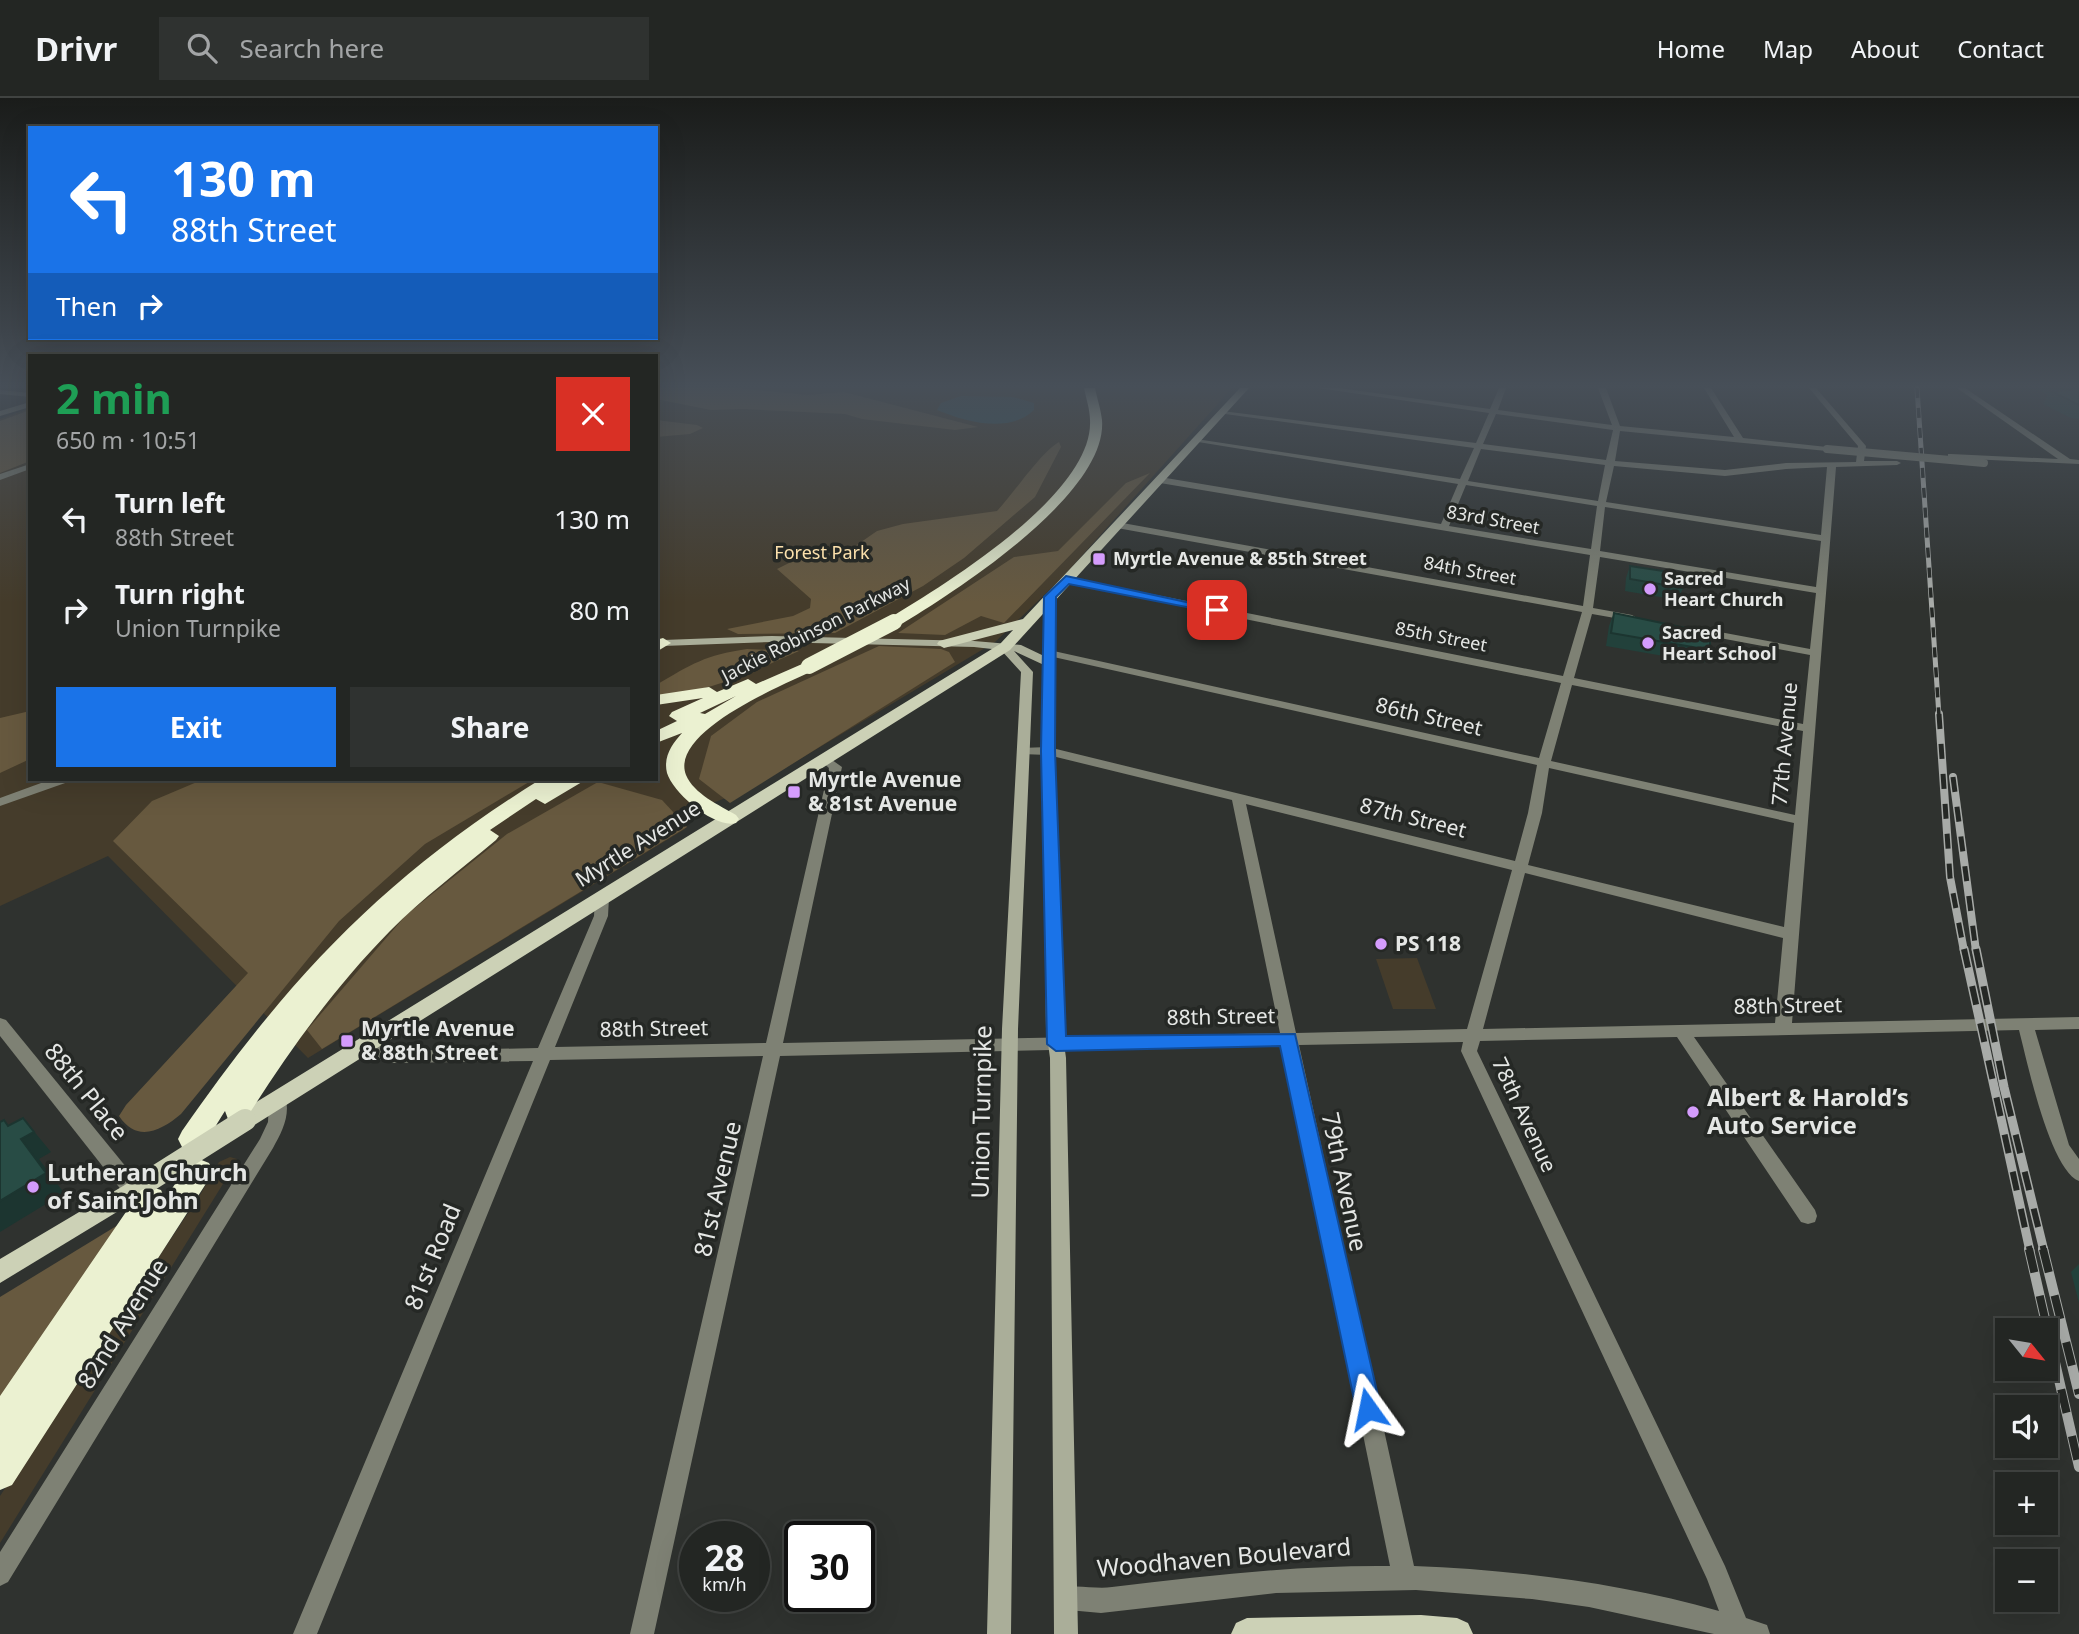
<!DOCTYPE html>
<html lang="en">
<head>
<meta charset="utf-8">
<style>
	body { margin:0; font-family:"Noto Sans",sans-serif; background:#2f3230; color:#f1f3f6; height:100vh; display:flex; flex-direction:column; font-size:26px; white-space:nowrap }
	* { box-sizing:border-box; margin:0 }
	p { font-size:23px; color:#a3a5a6 }
	.icon { flex:none; width:38px; height:38px; fill:none; stroke:currentColor; stroke-width:2; stroke-linecap:round; stroke-linejoin:round }
	.map { position:relative; flex:1; overflow:hidden }
	.side { position:absolute; left:28px; top:256px; width:630px; height:427px; display:flex; flex-direction:column; background:#232623; border-radius:0px; box-shadow:0 7px 28px #0002,0 0 0 2px #404341 }
	.side>* { flex:none }
	.hud { position:absolute; left:28px; top:28px; width:630px; height:214px; border-radius:0px; box-shadow:0 7px 28px #0002,0 0 0 2px #404341; background:#1a73e8; color:#fff; overflow:hidden }
	.needle { width:46px; rotate:120deg }
	.fabs { position:absolute; left:1995px; top:1220px; display:grid; gap:14px }
	.fabs a { display:grid; place-items:center; width:63px; height:63px; border-radius:0px; background:#232623; box-shadow:0 7px 28px #0002,0 0 0 2px #404341; font-size:35px }
	.speed { position:absolute; left:679px; top:1423px; display:flex; gap:14px; font-size:35px; font-weight:700; text-align:center }
	.speed>* { display:grid; place-content:center; width:91px; height:91px; border-radius:50%; background:#232623; box-shadow:0 7px 28px #0002,0 0 0 2px #404341; line-height:1 }
	.speed small { font-size:18px; font-weight:400 }
	.speed .limit { border:4px solid #111; border-radius:10px; background:#fff; color:#111 }
	.pin { position:absolute; display:grid; place-items:center; width:60px; height:60px; color:#fff; margin:-30px; border-radius:14px; box-shadow:0 4px 10px #0006 }
	.me { position:absolute; width:77px; margin:-38px; rotate:348deg; stroke-linejoin:round; filter:drop-shadow(0 0 5px #0008) }
	.turn { display:flex; align-items:center; gap:24px; height:147px; padding:0 28px; font-size:32px }
	.turn .icon { width:91px; height:91px; stroke-width:2.5 }
	.turn b { display:block; font-size:49px; line-height:60px }
	.then { display:flex; align-items:center; height:66px; padding:0 28px; background:#0003; gap:14px; font-size:26px }
	.round { display:grid; place-items:center; flex:none; width:74px; height:74px; border-radius:0px; background:#2f3230 }
	.head { display:flex; align-items:center; justify-content:space-between; height:119px; padding:0 28px }
	h1 { font-size:42px; font-weight:700; line-height:52px; color:#1e9e55 }
	.action { display:flex; gap:14px; margin-top:auto; padding:14px 28px }
	.action a { flex:1; height:80px; border-radius:0px; background:#1a73e8; color:#fff; font-size:28px; font-weight:700; line-height:80px; text-align:center }
	.action a+a { background:#2f3230; color:#f1f3f6 }
	ul { padding:0; list-style:none }
	li { display:flex; align-items:center; gap:21px; height:91px; padding:0 28px }
	li div { flex:1 }
	li b { display:block; font-size:26px }
	li em { font-style:normal }
	header { display:flex; align-items:center; gap:42px; box-sizing:border-box; height:98px; padding:0 35px; background:#232623; border-bottom:2px solid #404341 }
	header strong { font-size:33px }
	nav { display:flex; gap:38px; margin-inline-start:auto; font-size:24px }
	.search { width:490px; height:63px; background:#2f3230; display:flex; align-items:center; gap:18px; box-sizing:border-box; padding:0 24px; border-radius:0px; color:#a3a5a6; font-size:26px }
	.map>svg:first-child { display:block }
</style>
</head>
<body>
<header>
<strong>Drivr</strong>
<div class="search"><svg class="icon" aria-label="search" viewBox="0 0 24 24"><circle cx="10" cy="10" r="6"/><path d="M15 15l6 6"/></svg>Search here</div>
<nav><a>Home</a><a>Map</a><a>About</a><a>Contact</a></nav>
</header>
<div class="map">
<svg width="2079" height="1536" viewBox="0 0 2079 1536">
	<rect width="100%" height="100%" fill="#2f322f"/>
	<g fill="#453c2b">
		<path d="M656 290H1232L1061 481 995 544 740 697C716 701 698 710 685 731L308 960 108 758 0 808V321L30 310V681H656Z"/>
		<path d="M1417 860 1436 911H1393L1376 861Z"/>
		<path d="M230 1059 237 1061 236 1065 0 1445V1398L200 1097 219 1064Z"/>
	</g>
	<g fill="#67593f">
		<path d="M656 290H736L808 297 844 294 978 329 955 332 862 321 845 316 743 311 711 312 656 301Z"/>
		<path d="M30 312V363L0 375V323Z"/>
		<path d="M656 322 697 327 703 330 690 336 656 339Z"/>
		<path d="M1059 344 1061 349 1035 399 964 460 923 488 835 535 738 536 727 531 793 518 810 510 811 501 777 471 795 462 851 451 877 433 903 426 997 413C1014 395 1041 354 1059 344Z"/>
		<path d="M1150 375 1004 525 981 518 945 537 898 535 1014 459 1058 453 1126 385Z"/>
		<path d="M879 548 941 551 949 554 955 564 730 705 699 681 711 638 757 604Z"/>
		<path d="M747 551 799 553C752 574 709 595 656 598V587C692 566 705 557 747 551Z"/>
		<path d="M30 613V661L0 675V620Z"/>
		<path d="M204 681H534L425 746 339 823 181 1016C161 1033 137 1045 119 1018L126 1007 248 875 113 743 152 703Z"/>
		<path d="M598 684 662 702 687 729 322 951 307 932 406 817 507 736Z"/>
		<path d="M118 1127 0 1301V1199Z"/>
	</g>
	<path fill="#32565e" d="M961 298 1013 299 1034 305V312C1009 336 966 324 937 312L941 305Z"/>
	<g fill="none" stroke-linecap="round" stroke-linejoin="round">
		<g fill="#7e8174" fill-rule="evenodd">
			<path d="M1318 290H1339L1490 311 1499 290H1506L1498 312 1612 327 1598 290H1606L1620 328 1734 339 1704 290H1711L1743 340 1827 349 1831 351 1827 353 1620 333 1615 363 1725 372 1786 365 1856 364 1858 348 1809 290H1816L1866 348 1864 363H1897L1901 365 1897 367 1836 369 1792 925 2079 919V931L2035 932 2069 1047 2079 1061V1083C2050 1072 2027 963 2019 932L1694 939 1815 1112 1817 1118 1815 1124 1808 1126 1801 1124 1677 939 1480 943 1477 953 1725 1468 1746 1520 1767 1527 1770 1536H1714L1589 1509 1532 1501 1416 1492 1276 1495 1101 1515 1068 1512 1059 1509 1056 1500 1059 1491C1076 1485 1095 1492 1112 1489 1205 1478 1296 1467 1390 1468L1283 947 780 958 654 1536H630L763 958 550 962 317 1536H293L533 963 394 965C380 963 367 959 359 946L361 942C374 938 382 951 394 953L538 950 594 818 595 800 602 795 609 800 608 818 555 949 766 945 829 670 819 661 825 657 842 669 783 945 1280 935 1232 702 1048 657 1021 656 1019 653 1021 650 1048 649 1515 763 1528 715 1537 667 1049 558 1044 555 1049 552 1539 660 1561 585 1066 485 1061 482 1066 479 1563 578 1582 514 1117 430 1112 427 1117 424 1583 508 1590 457 1160 385 1156 382 1160 379 1441 426 1458 386 1192 343 1196 341 1460 381 1474 350 1218 315 1222 313 1476 345 1489 315ZM1496 316 1613 332 1606 362 1483 346ZM1481 351 1605 367 1598 403 1468 383ZM1614 368 1725 378 1786 371 1827 369 1821 437 1606 404ZM1466 387 1597 408 1591 451 1449 428ZM1605 409 1821 443 1816 489 1600 453ZM1600 459 1816 495 1810 551 1693 529 1688 532 1693 535 1810 557 1803 626 1574 580 1592 516 1632 523 1637 520 1632 517 1593 510ZM1572 587 1803 633 1795 717 1551 663ZM1549 670 1794 725 1784 829 1528 767 1542 715ZM1246 706 1512 772 1467 931 1296 935ZM1525 775 1783 840 1775 925 1483 931ZM1463 944 1461 953 1707 1481 1719 1513C1620 1485 1516 1472 1414 1468L1299 947Z"/>
			<path d="M1957 290H1965L2070 361 2079 362V366L1948 360V356H1951L2058 361Z"/>
			<path d="M0 292 30 295V299L0 296Z"/>
			<path d="M30 304V309L0 318V313Z"/>
			<path d="M30 366V371L0 382V376Z"/>
			<path d="M52 681H69L68 684 0 708V700Z"/>
			<path d="M0 920 6 922 140 1086 142 1092 140 1098 133 1100 126 1098 0 938Z"/>
			<path d="M278 994 284 996C292 1015 282 1034 273 1050L8 1484 0 1488V1454L260 1041 268 1024 269 1001 272 996Z"/>
		</g>
		<path fill="#aaae99" fill-rule="evenodd" d="M1050 496 1055 499 1054 653 1062 931 1066 960 1078 1536H1054L1050 960 1046 931 1042 653 1044 567 1014 553 1033 574 1018 931 1011 1536H987L1002 931 1021 574 1001 552 974 549 772 544 663 548 658 545 663 542 772 538 974 543 1021 547 1044 558 1045 499Z"/>
		<g fill="#ccd1b6" fill-rule="evenodd">
			<path d="M1240 290H1249L1010 552 253 1028 245 1031 237 1028 234 1022 237 1016 1000 546 1013 532 944 550 937 546 939 543 1023 521Z"/>
			<path d="M150 1072 158 1075 162 1082 158 1089 0 1185V1161Z"/>
			<path d="M1421 1517 1457 1520 1468 1525 1473 1536H1231L1236 1525 1247 1520Z"/>
		</g>
		<g fill="#ebf1d1" fill-rule="evenodd">
			<path d="M1084 290H1095C1097 300 1101 312 1102 322 1108 396 956 493 900 527H888V521C944 487 1094 396 1090 322 1090 312 1086 300 1084 290Z"/>
			<path d="M663 540 671 545 656 554V542Z"/>
			<path d="M809 563 815 564 817 568 815 572C785 586 669 633 686 677 694 696 719 707 736 717L739 721 736 725C715 731 673 695 667 675 663 659 672 646 682 635L656 645V633L677 623 669 618 672 614 703 600 656 607V597L709 589 717 594 748 581 756 586ZM736 598 705 616 700 615Z"/>
			<path d="M541 681H587L545 706 536 701 490 732 499 738 496 742C460 772 423 800 390 833 334 890 288 954 246 1021L237 1025 228 1021 225 1013C214 1029 204 1056 182 1049L178 1041 182 1033C287 882 383 779 541 681Z"/>
			<path d="M199 1061 209 1065 213 1073 209 1081 12 1387 0 1392V1298L141 1092 151 1089 161 1092 165 1101 189 1065Z"/>
		</g>
		<defs>
			<path id="rail-far3" d="M1917 290 1939 618"/>
			<g id="rail-far2">
				<path d="M1939 616 1950 779 1964 853"/>
				<path d="M1953 679 1976 853"/>
			</g>
			<g id="rail-far1">
				<path d="M1964 851 2030 1153"/>
				<path d="M1976 851 2004 989 2044 1153"/>
			</g>
			<g id="rail">
				<path d="M2029 1151 2079 1369"/>
				<path d="M2043 1151 2079 1296"/>
			</g>
		</defs>
		<use href="#rail-far3" stroke="#a8aba8" stroke-width="5"/>
		<use href="#rail-far2" stroke="#a8aba8" stroke-width="8"/>
		<use href="#rail-far1" stroke="#a8aba8" stroke-width="9"/>
		<use href="#rail" stroke="#a8aba8" stroke-width="10"/>
		<use href="#rail-far3" stroke="#252825" stroke-width="3.5" stroke-dasharray="10" stroke-linecap="butt"/>
		<use href="#rail-far2" stroke="#252825" stroke-width="5" stroke-dasharray="15" stroke-linecap="butt"/>
		<use href="#rail-far1" stroke="#252825" stroke-width="6" stroke-dasharray="19" stroke-linecap="butt"/>
		<use href="#rail" stroke="#252825" stroke-width="8" stroke-dasharray="24" stroke-linecap="butt"/>
		<path stroke="#7e8174" stroke-width="8" d="M1827 351 1984 365"/>
		<path stroke="#ccd1b6" stroke-width="22" d="M150 1082 245 1022"/>
		<path stroke="#ebf1d1" stroke-width="16" d="M809 568 894 524"/>
	</g>
	<g fill="#22413b">
		<path d="M2034 290H2079V321L2071 320 2043 306 2048 297Z"/>
		<path d="M1630 468 1683 490 1678 502 1625 493 1626 480Z"/>
		<path d="M1614 515 1710 552 1704 565 1606 548 1609 528Z"/>
		<path d="M2079 1166V1205L2071 1174Z"/>
	</g>
	<path fill="#1c3530" d="M23 1020 51 1054 39 1061 64 1095 0 1134V1103L21 1041Z"/>
	<g fill="#284c45" stroke="#1c3530" stroke-width="2">
		<path d="M2068 290H2079V307L2051 293 2071 292Z"/>
		<path d="M1630 468 1683 476V490L1630 481Z"/>
		<path d="M1614 515 1710 535V552L1611 535Z"/>
		<path d="M23 1020 34 1034 21 1041 46 1075 0 1103V1024L4 1022 8 1028Z"/>
	</g>
	<linearGradient id="sky" x2="0" y2="1"><stop stop-color="#1a1c1a"/><stop offset="0.57" stop-color="#474f58"/><stop offset="1" stop-color="#474f58" stop-opacity="0"/></linearGradient>
	<rect width="2079" height="505" fill="url(#sky)"/>
	<path fill="#1a73e8" stroke="#114b97" stroke-width="2" d="M1066 478 1223 512 1217 515 1069 486 1056 499 1055 653 1066 938 1295 936 1381 1311 1377 1320 1368 1323 1360 1320 1356 1311 1280 948 1056 953 1047 946 1041 653 1044 499Z"/>
	<g fill="#d49cfc" stroke="#252825" stroke-width="2.5">
		<rect x="1092" y="454" width="14" height="14" rx="3.5"/>
		<circle cx="1650" cy="491" r="7"/>
		<circle cx="1648" cy="545" r="7"/>
		<rect x="787" y="687" width="14" height="14" rx="3.5"/>
		<circle cx="1381" cy="846" r="7"/>
		<rect x="340" y="936" width="14" height="14" rx="3.5"/>
		<circle cx="1693" cy="1014" r="7"/>
		<circle cx="33" cy="1089" r="7"/>
	</g>
	<g text-anchor="middle" stroke-width="7" stroke-linejoin="round" paint-order="stroke">
		<g font-size="18" fill="#e5e7e5" stroke="#252825">
			<text transform="translate(1493 422) rotate(10)" y="6">83rd Street</text>
			<text transform="translate(1470 473) rotate(10)" y="6">84th Street</text>
			<text transform="translate(816 532) rotate(-27)" y="6">Jackie Robinson Parkway</text>
			<text transform="translate(1441 539) rotate(11)" y="6">85th Street</text>
		</g>
		<g font-size="18" fill="#fbe0ac" stroke="#252825">
			<text x="822" y="461">Forest Park</text>
		</g>
		<g font-size="18" font-weight="bold" fill="#e5e7e5" stroke="#252825" text-anchor="start">
			<text x="1113" y="467">Myrtle Avenue &amp; 85th Street</text>
			<text x="1664" y="487">Sacred<tspan x="1664" dy="21">Heart Church</tspan></text>
			<text x="1662" y="541">Sacred<tspan x="1662" dy="21">Heart School</tspan></text>
		</g>
		<g font-size="21" fill="#e5e7e5" stroke="#252825">
			<text transform="translate(1429 619) rotate(13)" y="7">86th Street</text>
			<text transform="translate(1785 646) rotate(-85)" y="7">77th Avenue</text>
			<text transform="translate(1413 720) rotate(14)" y="7">87th Street</text>
			<text transform="translate(638 746) rotate(-32)" y="7">Myrtle Avenue</text>
			<text transform="translate(1788 908) rotate(-1)" y="7">88th Street</text>
			<text transform="translate(1221 919) rotate(-1)" y="7">88th Street</text>
			<text transform="translate(654 931) rotate(-1)" y="7">88th Street</text>
			<text transform="translate(1524 1017) rotate(65)" y="7">78th Avenue</text>
		</g>
		<g font-size="21" font-weight="bold" fill="#e5e7e5" stroke="#252825" text-anchor="start">
			<text x="808" y="689">Myrtle Avenue<tspan x="808" dy="24">&amp; 81st Avenue</tspan></text>
			<text x="1395" y="853">PS 118</text>
			<text x="361" y="938">Myrtle Avenue<tspan x="361" dy="24">&amp; 88th Street</tspan></text>
		</g>
		<g font-size="24" fill="#e5e7e5" stroke="#252825">
			<text transform="translate(86 994) rotate(51)" y="8">88th Place</text>
			<text transform="translate(982 1014) rotate(-89)" y="8">Union Turnpike</text>
			<text transform="translate(1344 1084) rotate(78)" y="8">79th Avenue</text>
			<text transform="translate(718 1091) rotate(-77)" y="8">81st Avenue</text>
			<text transform="translate(433 1159) rotate(-68)" y="8">81st Road</text>
			<text transform="translate(123 1226) rotate(-58)" y="8">82nd Avenue</text>
			<text transform="translate(1224 1460) rotate(-5)" y="8">Woodhaven Boulevard</text>
		</g>
		<g font-size="24" font-weight="bold" fill="#e5e7e5" stroke="#252825" text-anchor="start">
			<text x="1707" y="1008">Albert &amp; Harold’s<tspan x="1707" dy="28">Auto Service</tspan></text>
			<text x="47" y="1083">Lutheran Church<tspan x="47" dy="28">of Saint John</tspan></text>
		</g>
	</g>
</svg>
<div class="fabs">
<a><svg class="needle" viewBox="-14 -14 28 28"><path d="M0-13l5 13h-10z" fill="#e53935"/><path d="M0 13l5-13h-10z" fill="#a3a5a6"/></svg></a>
<a><svg class="icon" aria-label="sound" viewBox="0 0 24 24"><path d="M4 9h4l5-4v14l-5-4H4zM17 9q2 3 0 6"/></svg></a>
<a>+</a>
<a>−</a>
</div>
<div class="speed"><div>28<small>km/h</small></div><div class="limit">30</div></div>
<div class="pin" style="left:1217px;top:512px;background:#d93025"><svg class="icon" aria-label="arrive" viewBox="0 0 24 24"><path d="M6 21V4h12l-3 4 3 4H6"/></svg></div>
<svg class="me" style="left:1368px;top:1311px" viewBox="-20 -20 40 40"><path d="M0-17L14 15 0 8-14 15z" fill="#1a73e8" stroke="#fff" stroke-width="4"/></svg>
<div class="hud">
<div class="turn"><svg class="icon" aria-label="left" viewBox="0 0 24 24"><path d="M17 20v-9H6M10 6l-5 5 5 5"/></svg><div><b>130 m</b>88th Street</div></div>
<div class="then">Then<svg class="icon" aria-label="right" viewBox="0 0 24 24"><path d="M7 20v-9h11M14 6l5 5-5 5"/></svg></div>
</div>
<section class="side">
<div class="head"><div><h1>2 min</h1><p>650 m · 10:51</p></div><a class="round" style="background:#d93025;color:#fff"><svg class="icon" aria-label="close" viewBox="0 0 24 24"><path d="M6 6l12 12M18 6L6 18"/></svg></a></div>
<ul>
<li><svg class="icon" aria-label="left" viewBox="0 0 24 24"><path d="M17 20v-9H6M10 6l-5 5 5 5"/></svg><div><b>Turn left</b><p>88th Street</p></div><em>130 m</em></li>
<li><svg class="icon" aria-label="right" viewBox="0 0 24 24"><path d="M7 20v-9h11M14 6l5 5-5 5"/></svg><div><b>Turn right</b><p>Union Turnpike</p></div><em>80 m</em></li>
</ul>
<div class="action"><a>Exit</a><a>Share</a></div>
</section>
</div>
</body>
</html>
